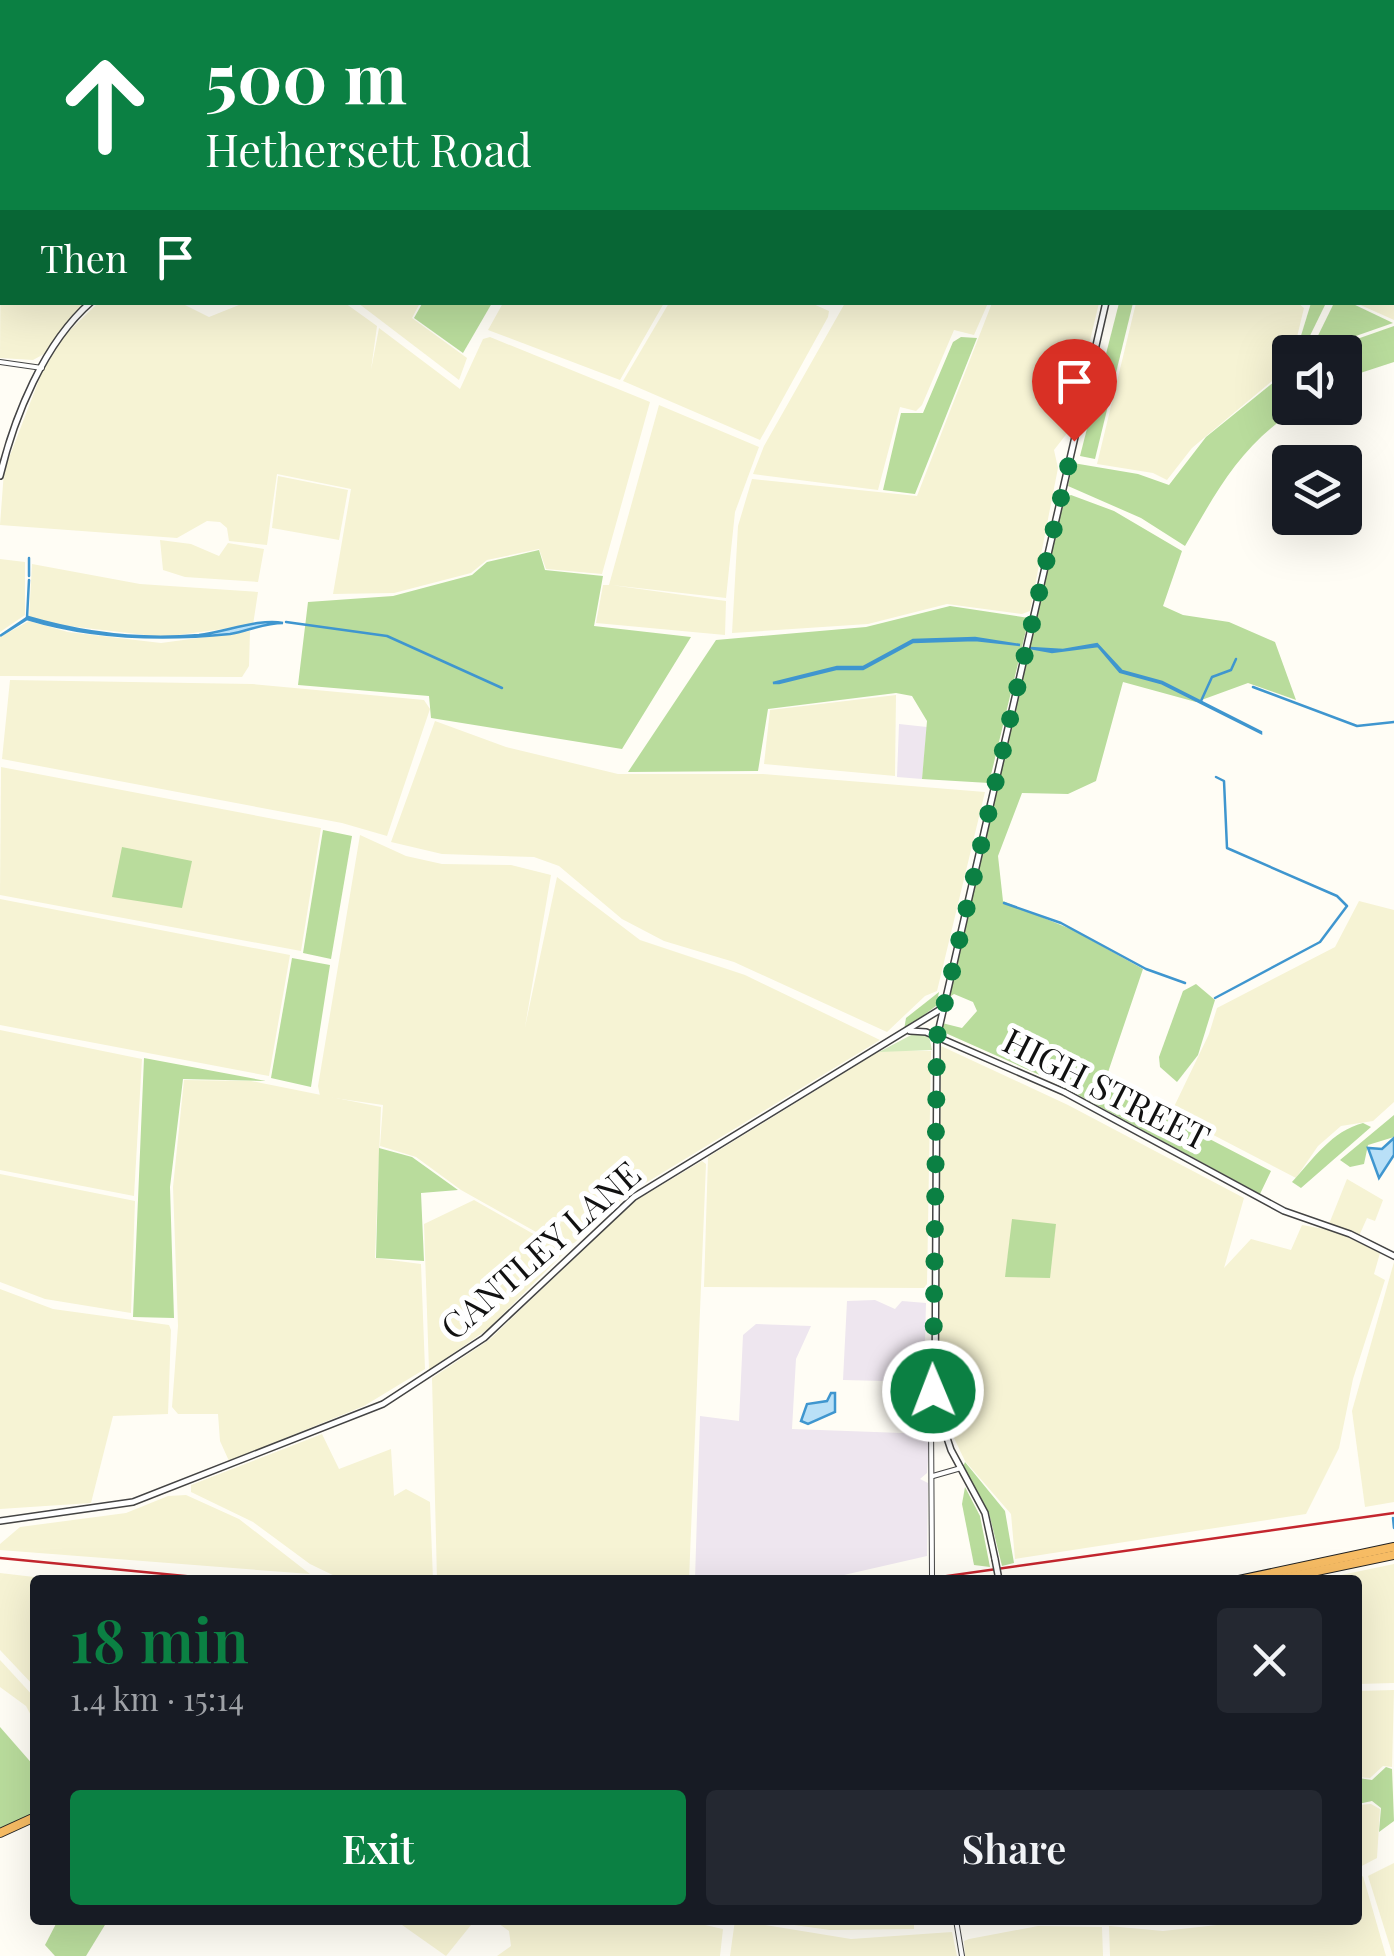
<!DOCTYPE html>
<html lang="en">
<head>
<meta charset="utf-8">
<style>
	body { margin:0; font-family:"Playfair Display",serif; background:#242831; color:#f1f3f6; height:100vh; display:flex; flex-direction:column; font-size:38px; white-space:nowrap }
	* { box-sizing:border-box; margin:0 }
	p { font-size:32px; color:#9ea1a6 }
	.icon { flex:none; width:55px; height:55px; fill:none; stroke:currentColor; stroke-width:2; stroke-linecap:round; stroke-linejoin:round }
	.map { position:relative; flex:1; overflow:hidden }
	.details { position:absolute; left:30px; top:1575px; width:1332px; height:350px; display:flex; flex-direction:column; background:#171b24; border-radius:10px; box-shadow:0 10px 40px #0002 }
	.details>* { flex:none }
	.banner { position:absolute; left:0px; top:0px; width:1395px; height:305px; box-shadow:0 10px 40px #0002; background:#0b8043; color:#fff; overflow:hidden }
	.buttons { position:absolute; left:1272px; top:335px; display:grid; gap:20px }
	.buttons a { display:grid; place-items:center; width:90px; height:90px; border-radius:10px; background:#171b24; box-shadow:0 10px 40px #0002; font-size:50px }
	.pin { position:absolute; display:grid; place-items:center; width:85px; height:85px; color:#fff; margin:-102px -42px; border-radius:50% 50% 50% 0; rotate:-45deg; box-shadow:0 0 10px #0007 }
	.pin .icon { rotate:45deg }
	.me { position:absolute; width:110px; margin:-55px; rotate:359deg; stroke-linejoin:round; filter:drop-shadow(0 0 8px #0008) }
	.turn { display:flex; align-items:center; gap:35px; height:210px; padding:0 40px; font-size:45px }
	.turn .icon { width:130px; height:130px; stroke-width:2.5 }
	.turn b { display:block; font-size:70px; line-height:85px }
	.then { display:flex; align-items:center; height:95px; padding:0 40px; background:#0003; gap:20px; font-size:38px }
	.round { display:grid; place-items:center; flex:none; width:105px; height:105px; border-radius:10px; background:#242831 }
	.overview { display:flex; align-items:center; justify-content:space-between; height:170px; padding:0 40px }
	h1 { font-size:60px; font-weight:600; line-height:75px; color:#0b8043 }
	.primary-button { display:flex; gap:20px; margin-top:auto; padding:20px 40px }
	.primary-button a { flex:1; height:115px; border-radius:10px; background:#0b8043; color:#fff; font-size:40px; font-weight:600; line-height:115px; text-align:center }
	.primary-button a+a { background:#242831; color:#f1f3f6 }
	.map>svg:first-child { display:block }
</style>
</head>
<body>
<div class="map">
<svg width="1394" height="1956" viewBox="0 0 1394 1956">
	<rect width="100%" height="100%" fill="#fffdf5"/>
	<g fill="#eee6ef">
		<path d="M899 724 927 727 922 779 897 777Z"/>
		<path d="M875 1300 895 1309 902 1301 926 1303 924 1382 843 1380 847 1301Z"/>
		<path d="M756 1324 811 1326 796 1359 792 1429 930 1434 927 1473 920 1479 928 1483 927 1556 822 1580 810 1576 695 1580 700 1416 739 1421 743 1335Z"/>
	</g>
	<g fill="#f6f3d4">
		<path d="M731 0H955L729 2Z"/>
		<path d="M2 72V302L85 303 44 354 33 360 0 358Z"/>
		<path d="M1393 158H1394V320L1356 303 1392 302Z"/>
		<path d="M98 303H181L209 317 244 303H345L377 326 371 370 379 328 460 389 483 339 490 337 650 402 602 574 546 569 539 549 487 560 471 573 394 593 333 594 351 489 277 474 267 545 229 541 227 528 220 522 207 521 177 538 0 525 4 471 42 372 65 335Z"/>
		<path d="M358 303H420L412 318 467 358 459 380Z"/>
		<path d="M503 303V302L664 303 620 380 488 330Z"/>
		<path d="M811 303 829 311 828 317 760 440 623 381 669 303Z"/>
		<path d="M845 303H988L974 335 954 330 922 405 916 411 900 407 878 490 753 474 764 446Z"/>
		<path d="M992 303H1099L1068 432 1054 450 1058 468 1030 611 1022 614 947 604 868 624 732 633 738 526 752 479 917 496Z"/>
		<path d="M1298 303 1304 308 1290 366 1192 448 1167 480 1153 473 1097 464 1136 303Z"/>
		<path d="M659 405 759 447 735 512 726 598 611 585 726 601 725 635 596 623 603 585H609Z"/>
		<path d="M278 476 348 490 339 540 272 528Z"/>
		<path d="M160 540 191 544 219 556 228 543 264 549 258 582 185 577 163 570Z"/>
		<path d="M0 559 25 562V615L0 632Z"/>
		<path d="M32 564 140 584 258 592 253 625 163 637 59 625 29 617Z"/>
		<path d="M29 621 68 632 161 643 250 631 249 666 242 677 0 676V637Z"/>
		<path d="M10 680 252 684 424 700 430 709 387 836 342 823 2 759Z"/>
		<path d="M896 695 895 776 764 764 770 710Z"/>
		<path d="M435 721 506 747 618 774H763L985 792 937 991 925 996 887 1032 734 962 664 941 622 919 559 866 534 857 442 854 391 842Z"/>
		<path d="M1 767 321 828 301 951 0 895Z"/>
		<path d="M360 835 406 856 442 864 511 865 551 875 525 1027 557 877 640 940 745 975 880 1040 626 1195 574 1243 561 1246 461 1190 416 1157 380 1146 383 1105 320 1096 318 1086Z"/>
		<path d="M0 899 290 955 269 1076 0 1025Z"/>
		<path d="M1359 901 1394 910V1102L1373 1121 1341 1126 1318 1146 1296 1178 1171 1113 1209 1034 1217 1008 1335 947Z"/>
		<path d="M0 1030 142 1059 134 1196 0 1170Z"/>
		<path d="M941 1046 1068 1105 1244 1198 1224 1268 1251 1239 1291 1250 1302 1225 1335 1231 1380 1253 1374 1274 1385 1280 1353 1379 1339 1448 1306 1514 1015 1559 1011 1514 965 1461 944 1417 937 1372Z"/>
		<path d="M888 1050 931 1051 927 1284 924 1288 704 1287 708 1157 878 1052Z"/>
		<path d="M184 1080 251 1081 381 1107 375 1258 421 1264 425 1369 364 1406 229 1461 220 1441 218 1414H178L172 1407 178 1326 173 1187Z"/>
		<path d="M702 1161 706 1164 689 1580H437L432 1378 489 1340 633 1202Z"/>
		<path d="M0 1174 135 1201 131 1313 45 1299 0 1282Z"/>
		<path d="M1347 1179 1383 1200 1375 1221 1367 1218 1359 1236 1329 1224Z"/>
		<path d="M474 1200 565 1252 488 1329 429 1370 424 1224Z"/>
		<path d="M1394 1262V1502L1365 1507 1352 1411Z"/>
		<path d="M0 1289 53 1309 169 1325 171 1330 168 1414 113 1416 91 1503 0 1509Z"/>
		<path d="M322 1434 339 1469 391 1449 394 1496 406 1489 430 1502 433 1580 341 1579 310 1564 253 1522 191 1492V1485Z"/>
		<path d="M186 1495 239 1519 310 1574 0 1550V1544L20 1527 126 1513 168 1496Z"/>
		<path d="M1394 1564V1683L1358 1684V1580H1317Z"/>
		<path d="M0 1573 60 1580H35V1687L0 1650Z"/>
		<path d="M0 1660 35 1698V1723L26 1706 0 1687Z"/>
		<path d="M1394 1690 1392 1767 1383 1766 1370 1778 1358 1777V1691Z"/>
		<path d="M1371 1804 1380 1809 1377 1858 1358 1868V1805Z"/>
		<path d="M1394 1863V1956H1393L1368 1876Z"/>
		<path d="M1363 1876 1386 1956H1110L1109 1926 1163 1931 1262 1920H1358V1879Z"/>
		<path d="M395 1920H475L446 1956Z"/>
		<path d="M483 1920H705V1925L723 1929 720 1956H497L511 1946 509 1931 495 1921Z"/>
		<path d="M735 1920 851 1939 952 1932 957 1956H730Z"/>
		<path d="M794 1920H914V1929L830 1930 794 1925Z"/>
		<path d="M1038 1926 1102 1927 1103 1956H965L964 1941 969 1939Z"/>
	</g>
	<path fill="#d5ebbd" d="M915 1033 929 1036 932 1050 879 1052Z"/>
	<g fill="#b9dc9c">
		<path d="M58 0H220L59 2Z"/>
		<path d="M423 302H492V303L463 353 414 318Z"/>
		<path d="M1119 303H1133L1095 459 1080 456Z"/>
		<path d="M1311 303H1326L1302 352H1296Z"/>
		<path d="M1334 303H1351L1393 323 1310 352Z"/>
		<path d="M1394 326V362L1345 378V352H1320Z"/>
		<path d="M961 337 977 338 915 494 883 490 901 413H923L953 342Z"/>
		<path d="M1290 369V408H1299C1242 443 1218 489 1185 546L1141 518 1068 486 1073 463 1138 474 1169 485 1206 437Z"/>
		<path d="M1071 495 1114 511 1182 551 1163 606 1183 615 1229 622 1275 642 1296 700 1248 683 1196 702 1123 682 1096 781 1068 794 1022 793 998 856 1003 901 1073 930 1143 969 1104 1084 1271 1171 1260 1194 1051 1080 941 1031 942 1023 962 1028 977 1011 973 1002 954 994 945 1000 1064 498Z"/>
		<path d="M539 550 545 570 603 576 594 626 691 637 622 749 431 718 429 696 298 685 308 602 393 596 472 575 487 562Z"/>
		<path d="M950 606 1029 618 989 783 922 779 927 721 912 696 896 693 768 709 758 771 628 772 716 640 866 627Z"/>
		<path d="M323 830 352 836 331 959 303 953Z"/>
		<path d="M122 847 192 861 182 908 112 897Z"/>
		<path d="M292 958 330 965 311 1087 271 1078Z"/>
		<path d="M1196 984 1215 1000 1198 1055 1177 1082 1160 1067 1159 1057 1183 991Z"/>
		<path d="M939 992 936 1006 904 1030 906 1018Z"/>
		<path d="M144 1058 266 1081 183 1079 170 1187 174 1318 133 1317Z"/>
		<path d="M1394 1115V1137L1368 1145 1364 1164 1350 1167 1340 1160Z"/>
		<path d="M1363 1123 1371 1127 1301 1188 1292 1182C1313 1159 1332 1131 1363 1123Z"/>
		<path d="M379 1148 412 1157 458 1190 421 1193 424 1261 376 1258Z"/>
		<path d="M1012 1219 1056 1224 1050 1278 1005 1277Z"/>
		<path d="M965 1462 1005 1511 1014 1563 1002 1566 989 1513 963 1467Z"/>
		<path d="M965 1487 980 1516 990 1567 974 1565 962 1504Z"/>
		<path d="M0 1727 35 1767V1813L0 1828Z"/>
		<path d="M1386 1767 1392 1769 1394 1821 1379 1832 1381 1808 1372 1801 1358 1804V1778L1372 1780Z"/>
		<path d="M58 1920H108L86 1956H55L45 1945Z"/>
	</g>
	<g fill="#b9e0f7" stroke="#3f96cf" stroke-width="2.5">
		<path d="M28 617C82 633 142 640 199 635 225 632 260 618 283 623 264 623 248 631 230 634 161 641 93 639 27 619L0 636Z"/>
		<path d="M975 638 1020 645 975 640 913 642 863 669H836L779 683H773L837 667H863L913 640Z"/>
		<path d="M1097 644 1122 671 1162 682 1261 732V733L1161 683 1120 672 1098 646 1052 652 1030 648 1063 650Z"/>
		<path d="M1394 1138V1155L1379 1178 1368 1148 1382 1149Z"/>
		<path d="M831 1393H835V1412L808 1424 801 1421 807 1404 827 1401Z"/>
	</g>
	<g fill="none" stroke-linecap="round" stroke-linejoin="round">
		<g stroke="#3f96cf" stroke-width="2.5">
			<path d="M29 576V558"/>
			<path d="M27 618 29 580"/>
			<path d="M286 622 387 636 502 688"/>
			<path d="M1253 687 1357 726 1394 722"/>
			<path d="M1201 701 1212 677 1231 670 1236 659"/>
			<path d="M1004 903 1061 923 1146 969 1185 983"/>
			<path d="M1215 998 1320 942 1347 906 1337 896 1227 848 1224 781 1216 777"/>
			<path d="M1393 1518 1394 1528"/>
		</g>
		<defs>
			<g id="minor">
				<path d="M0 362 42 368"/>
				<path d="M933 1476 961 1468"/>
				<path d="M932 1575 931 1419 937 1414"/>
				<path d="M956 1920 962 1956"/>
			</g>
			<g id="tertiary">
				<path d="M374 2 376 0"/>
				<path d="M1161 2 1162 0"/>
				<path d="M1392 149H1394"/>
				<path d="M0 476C14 417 44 343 91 302"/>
				<path d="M910 1031 926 1032 1064 1092 1284 1211 1350 1234 1394 1256"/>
				<path d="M0 1521 133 1502 383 1404 484 1338 634 1197 941 1009"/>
				<path d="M995 1559 985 1513 951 1450 935 1402 937 1037 1106 302"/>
			</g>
			<g id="trunk">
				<path d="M1239 1580 1394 1547"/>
				<path d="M1274 1580 1394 1555"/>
				<path d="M0 1833 35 1817"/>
			</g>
		</defs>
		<use href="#minor" stroke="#444" stroke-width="6"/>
		<use href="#tertiary" stroke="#444" stroke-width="8"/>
		<use href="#trunk" stroke="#222" stroke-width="10"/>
		<use href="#minor" stroke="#fff" stroke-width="4"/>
		<use href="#tertiary" stroke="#fff" stroke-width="5"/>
		<use href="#trunk" stroke="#f7bc64" stroke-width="8"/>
		<g stroke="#c4262e" stroke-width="2.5">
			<path d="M0 1558 226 1580"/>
			<path d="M919 1580 1394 1513"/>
		</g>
		<defs>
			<path id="tertiary-bridge" d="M995 1559 999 1580"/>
		</defs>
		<use href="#tertiary-bridge" stroke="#444" stroke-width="8" stroke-linecap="butt"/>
		<use href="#tertiary-bridge" stroke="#fff" stroke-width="5"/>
	</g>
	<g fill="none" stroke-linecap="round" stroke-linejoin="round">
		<path stroke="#0b8043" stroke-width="18" stroke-dasharray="0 32.4" d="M933 1391 937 1037 1074 441"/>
	</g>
	<g text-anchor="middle" stroke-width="10" stroke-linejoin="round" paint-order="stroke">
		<g font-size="35" fill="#111" stroke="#fff">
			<text transform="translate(1106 1090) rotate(27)" y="12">HIGH STREET</text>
			<text transform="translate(541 1251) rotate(-41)" y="12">CANTLEY LANE</text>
		</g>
	</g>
</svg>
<div class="buttons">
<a><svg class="icon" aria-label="sound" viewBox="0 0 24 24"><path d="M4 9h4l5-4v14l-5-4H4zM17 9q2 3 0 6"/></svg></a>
<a><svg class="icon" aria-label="layers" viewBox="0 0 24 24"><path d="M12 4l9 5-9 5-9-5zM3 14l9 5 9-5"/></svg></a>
</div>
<div class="pin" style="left:1074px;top:441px;background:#d93025"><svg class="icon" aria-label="arrive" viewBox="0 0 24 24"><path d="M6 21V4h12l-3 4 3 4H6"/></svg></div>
<svg class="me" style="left:933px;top:1391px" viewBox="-20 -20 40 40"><circle r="17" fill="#0b8043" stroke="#fff" stroke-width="3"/><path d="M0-11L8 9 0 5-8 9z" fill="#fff"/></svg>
<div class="banner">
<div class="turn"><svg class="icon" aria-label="ahead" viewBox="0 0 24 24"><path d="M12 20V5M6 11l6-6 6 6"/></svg><div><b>500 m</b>Hethersett Road</div></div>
<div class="then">Then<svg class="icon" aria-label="arrive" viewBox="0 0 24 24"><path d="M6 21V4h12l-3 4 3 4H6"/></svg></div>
</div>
<section class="details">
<div class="overview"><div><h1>18 min</h1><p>1.4 km · 15:14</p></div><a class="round"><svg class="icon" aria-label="close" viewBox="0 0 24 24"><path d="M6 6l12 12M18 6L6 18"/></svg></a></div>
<div class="primary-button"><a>Exit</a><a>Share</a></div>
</section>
</div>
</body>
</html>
